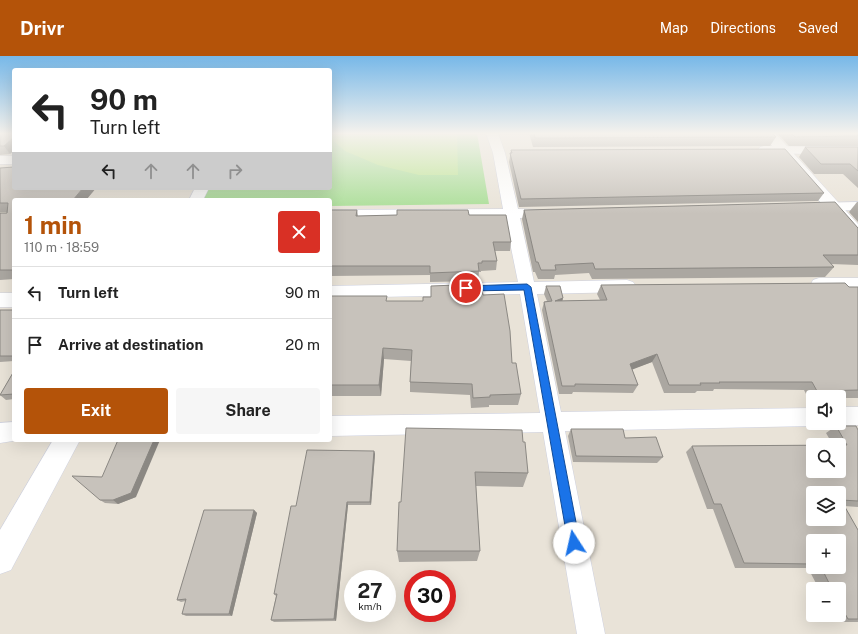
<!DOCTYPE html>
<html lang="en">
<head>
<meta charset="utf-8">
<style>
	body { margin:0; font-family:"Public Sans",sans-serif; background:#f6f6f6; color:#222; height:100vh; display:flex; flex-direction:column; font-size:15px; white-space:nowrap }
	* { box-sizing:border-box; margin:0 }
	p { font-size:13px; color:#767676 }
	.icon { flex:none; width:22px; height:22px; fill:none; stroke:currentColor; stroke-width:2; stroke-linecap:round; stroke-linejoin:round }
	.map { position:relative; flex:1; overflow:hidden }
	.panel { position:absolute; left:12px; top:142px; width:320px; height:244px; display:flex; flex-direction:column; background:#fff; border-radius:4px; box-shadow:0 4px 16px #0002 }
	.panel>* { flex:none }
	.hud { position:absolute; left:12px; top:12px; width:320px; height:122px; border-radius:4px; box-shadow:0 4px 16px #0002; background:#fff; color:#222; overflow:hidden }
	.fabs { position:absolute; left:806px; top:334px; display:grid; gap:8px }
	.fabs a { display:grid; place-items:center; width:40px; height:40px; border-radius:4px; background:#fff; box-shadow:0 4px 16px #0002; font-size:20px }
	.speed { position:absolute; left:344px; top:514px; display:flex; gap:8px; font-size:20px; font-weight:700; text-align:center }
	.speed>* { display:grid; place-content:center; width:52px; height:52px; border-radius:50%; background:#fff; box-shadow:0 4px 16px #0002; line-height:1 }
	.speed small { font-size:10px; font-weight:400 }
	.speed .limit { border:6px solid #d22; background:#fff; color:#111 }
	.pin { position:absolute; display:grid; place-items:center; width:34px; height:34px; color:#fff; margin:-17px; border:2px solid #fff; border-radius:50%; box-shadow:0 1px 4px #0007 }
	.me { position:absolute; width:44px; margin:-22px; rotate:350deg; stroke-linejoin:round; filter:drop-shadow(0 0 3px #0008) }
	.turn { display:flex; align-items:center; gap:14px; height:84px; padding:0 12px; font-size:18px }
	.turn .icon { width:52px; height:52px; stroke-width:2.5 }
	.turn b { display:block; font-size:28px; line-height:34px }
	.lanes { display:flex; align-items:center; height:38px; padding:0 12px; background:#0003; justify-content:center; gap:20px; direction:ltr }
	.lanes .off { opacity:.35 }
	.round { display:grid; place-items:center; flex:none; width:42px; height:42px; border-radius:4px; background:#f6f6f6 }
	.headline { display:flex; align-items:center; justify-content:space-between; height:68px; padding:0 12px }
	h1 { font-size:24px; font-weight:700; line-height:30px; color:#b45309 }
	.primary-button { display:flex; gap:8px; margin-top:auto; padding:8px 12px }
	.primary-button a { flex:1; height:46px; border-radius:4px; background:#b45309; color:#fff; font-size:16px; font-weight:700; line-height:46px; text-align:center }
	.primary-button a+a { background:#f6f6f6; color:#222 }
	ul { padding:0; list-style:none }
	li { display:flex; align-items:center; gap:12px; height:52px; padding:0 12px; border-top:1px solid #e0e0e0 }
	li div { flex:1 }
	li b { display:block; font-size:15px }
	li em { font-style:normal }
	header { display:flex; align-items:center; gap:24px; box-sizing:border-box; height:56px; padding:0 20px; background:#b45309; color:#fff }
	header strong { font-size:19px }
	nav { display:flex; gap:22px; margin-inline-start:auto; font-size:14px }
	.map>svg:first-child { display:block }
</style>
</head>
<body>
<header>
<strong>Drivr</strong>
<nav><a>Map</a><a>Directions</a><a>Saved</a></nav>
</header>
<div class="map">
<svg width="858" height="578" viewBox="0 0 858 578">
	<rect width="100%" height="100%" fill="#e9e3d8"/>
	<path fill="#a9de96" d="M330 77H477L489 148 330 150V144H202L208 132H330Z"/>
	<path fill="#bce592" d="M330 77H457L458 119H419L378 109 345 95 330 82Z"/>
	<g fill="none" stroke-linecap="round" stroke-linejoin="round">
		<defs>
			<g id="street">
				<path d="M486 77H498L505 97 518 153 554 154 556 157 554 160 520 162 534 226 627 224 633 226 636 230 633 234 627 236 537 238 561 356 813 352V367H821L813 370 565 375 605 578H577L543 376 330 380V360L540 357 520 238 330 242V230L518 226 505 162H330V154L503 153 493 97Z"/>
				<path d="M764 90 858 91V99L760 97 758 94 760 91Z"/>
				<rect x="0" y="100" width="14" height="8"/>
				<path d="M195 132H209L203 144H189Z"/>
				<path d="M858 146V154L815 155 810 154 808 151 810 148 815 147Z"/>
				<path d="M819 222H858V234H819L813 232 811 228 813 224Z"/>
				<path d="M839 351H858V369H839L833 367H839Z"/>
				<path d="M14 366V384H19L0 387V367Z"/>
			</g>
			<g id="secondary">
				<path d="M761 77H775L858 168V185L852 183Z"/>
				<rect x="0" y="237" width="14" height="14"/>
				<path d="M53 384H80L11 514 0 518V474Z"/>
			</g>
		</defs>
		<use href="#street" stroke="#cdd0df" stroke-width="1"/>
		<use href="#secondary" stroke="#cdd0df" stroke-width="1"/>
		<use href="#street" fill="#fff" fill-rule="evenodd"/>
		<use href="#secondary" fill="#fff" fill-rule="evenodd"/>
	</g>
	<g fill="#aba7a1" fill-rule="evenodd">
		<path d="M0 77 10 98 0 99Z"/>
		<path d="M529 77H772L776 81 770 90 533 91Z"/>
		<path d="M777 77H858V90H789Z"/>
		<path d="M805 91H858V132L843 118H814L799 101Z"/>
		<path d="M511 94 824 137 818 145 519 151 509 106Z"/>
		<path d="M0 112 96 132 86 144H14V223L0 224V157H7V156H0Z"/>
		<path d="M857 146H858V166L849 156Z"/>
		<path d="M330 154H357L358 160 469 159 511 186 510 195H495L497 205 496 214 481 215V216H479L478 225 430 226V219L330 220Z"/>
		<path d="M524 154 858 172V209L831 208 834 211 825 221 592 223 589 217 555 219 554 223H538L535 216H533L522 163Z"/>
		<path d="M601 229 858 231V342H839V341H813V342H808L804 334 714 333 713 335H697L695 337H664L652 306 632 313 638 329 633 337 573 336 572 338H559L542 254 544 246 547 245 544 238 546 230 563 242 562 245 600 244 597 238Z"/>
		<path d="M431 230 483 239 512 307 521 338 518 349H489V351L471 352 470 339 410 336V326L411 305 384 303 381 340H330V240L387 245H423L431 241Z"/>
		<path d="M0 254H14V305L0 306Z"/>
		<path d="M14 315V343L6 344 0 339Z"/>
		<path d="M836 370 858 374V451L844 450 858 474V566H835L832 559H839V533H819L808 512H735L713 453H707L686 396 692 390 833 389 826 377ZM813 485 839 511H813Z"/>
		<path d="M571 373 625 382 663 401 657 407 573 406 568 380Z"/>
		<path d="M523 386 528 417 523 431 476 430 480 495 477 505 399 506 397 495 401 446Z"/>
		<path d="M374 395 375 398 371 449H348L336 565 274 566 271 564 276 540 274 538 296 450Z"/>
		<path d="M136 441 118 448 105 447 100 444Z"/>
		<path d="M254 454 257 457 232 560H186L182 558 186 545 181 546 177 544Z"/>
	</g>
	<g fill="#8b8883">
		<path d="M14 81V95L10 98 4 90Z"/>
		<path d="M83 132H96L86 144H73Z"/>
		<path d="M563 242 561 251 555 245Z"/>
		<path d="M383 292 384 303 381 340 379 329Z"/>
		<path d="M657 298 652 306 626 316 630 308Z"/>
		<path d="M154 384H160L136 441 118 448 113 444Z"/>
		<path d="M374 395 375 398 371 449 370 446Z"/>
		<path d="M347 446 348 449 336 565 334 563Z"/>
		<path d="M254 454 257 457 232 560 229 558Z"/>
	</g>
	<g fill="#c7c2bb" stroke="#8b8883" fill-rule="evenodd">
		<path d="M0 77H14V81L4 90H0Z"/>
		<path d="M534 77H772L776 81 535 82Z"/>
		<path d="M791 77H858V80L795 81Z"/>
		<path d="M805 91H858V115L850 108H821Z"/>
		<path d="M785 93 824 137 521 143 510 97H512L511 94Z"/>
		<path d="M14 111V132H83L73 144H14V214H0V157H7L8 147H0V112Z"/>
		<path d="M835 146 858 172V199H823L834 211 595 213 593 207 555 209 556 214H541L538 206H536L524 154Z"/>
		<path d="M330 154H357L356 160 397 159V154H468L469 159H506L511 186H493L497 205H482V207H478L479 215 430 217V210H330Z"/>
		<path d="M845 227 849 231H858V334L817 335 812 326H719L720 327H700L701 329H669L657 298 630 308 638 329 575 328V330H562L544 246 552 245 546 230H560L563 242 555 245 607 244 601 229Z"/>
		<path d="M481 228 483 239 504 238 510 275 512 307H516L521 338 490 339V341L473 342 472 328 410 326 412 294 383 292 379 329H330V240H387L386 245H423V241H431V230Z"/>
		<rect x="0" y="254" width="14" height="46"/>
		<path d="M14 315V338L0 339Z"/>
		<path d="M836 370H856L858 374V445L841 444 858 474V563H848L839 547V533H832L821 511H839V485H813V508L744 507 721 448H714L692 390 847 389ZM813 389H839V415H813ZM813 437H839V463H813Z"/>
		<path d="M406 372 522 374 523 386H525L528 417 475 416 480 495H397L399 446H401Z"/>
		<path d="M571 373H623L625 382 656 381 663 401 576 400Z"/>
		<path d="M118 384H154L131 437 113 444H100L72 420 102 421Z"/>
		<path d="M307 394 374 395 370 446H347L334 563 271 564 277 538H274L291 450H296Z"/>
		<path d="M204 454H254L229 558H182L186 543 177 544Z"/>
	</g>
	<linearGradient id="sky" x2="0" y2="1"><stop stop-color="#77b8e8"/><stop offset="0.49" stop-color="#f5f2ed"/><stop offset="1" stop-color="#f5f2ed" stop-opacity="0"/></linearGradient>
	<rect width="858" height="158" fill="url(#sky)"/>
	<path fill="#1a73e8" stroke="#114b97" d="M527 228 531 231 580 487 579 491 574 493 570 491 568 487 524 234 466 235 462 232 466 230Z"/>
</svg>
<div class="fabs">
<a><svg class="icon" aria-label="sound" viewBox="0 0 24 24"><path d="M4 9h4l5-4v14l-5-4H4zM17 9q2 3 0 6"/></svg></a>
<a><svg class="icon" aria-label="search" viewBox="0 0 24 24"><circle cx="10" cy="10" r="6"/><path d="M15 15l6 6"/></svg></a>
<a><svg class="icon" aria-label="layers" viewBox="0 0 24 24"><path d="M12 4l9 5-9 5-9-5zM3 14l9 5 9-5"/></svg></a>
<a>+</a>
<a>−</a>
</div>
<div class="speed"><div>27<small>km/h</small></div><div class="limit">30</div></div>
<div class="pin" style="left:466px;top:232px;background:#d93025"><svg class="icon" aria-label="arrive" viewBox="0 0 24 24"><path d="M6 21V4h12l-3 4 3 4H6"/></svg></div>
<svg class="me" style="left:574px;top:487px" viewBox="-20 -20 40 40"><circle r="19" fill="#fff"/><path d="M0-13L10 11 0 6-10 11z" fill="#1a73e8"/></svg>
<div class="hud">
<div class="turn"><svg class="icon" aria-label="left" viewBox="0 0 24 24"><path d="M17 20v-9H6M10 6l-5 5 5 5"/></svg><div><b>90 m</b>Turn left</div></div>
<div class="lanes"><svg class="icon" aria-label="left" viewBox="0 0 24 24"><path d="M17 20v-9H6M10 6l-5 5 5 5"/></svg><svg class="icon off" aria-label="ahead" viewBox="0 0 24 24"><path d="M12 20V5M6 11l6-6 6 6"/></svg><svg class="icon off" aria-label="ahead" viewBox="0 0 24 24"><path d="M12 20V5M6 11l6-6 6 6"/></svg><svg class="icon off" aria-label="right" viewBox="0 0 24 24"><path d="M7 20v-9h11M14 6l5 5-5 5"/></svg></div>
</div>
<section class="panel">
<div class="headline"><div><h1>1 min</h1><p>110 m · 18:59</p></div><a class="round" style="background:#d93025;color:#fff"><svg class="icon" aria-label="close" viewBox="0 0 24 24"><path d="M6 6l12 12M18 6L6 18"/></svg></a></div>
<ul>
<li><svg class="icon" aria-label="left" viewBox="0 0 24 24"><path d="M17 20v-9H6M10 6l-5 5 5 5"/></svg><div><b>Turn left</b></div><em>90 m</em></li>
<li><svg class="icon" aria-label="arrive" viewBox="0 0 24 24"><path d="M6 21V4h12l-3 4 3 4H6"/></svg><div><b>Arrive at destination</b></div><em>20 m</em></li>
</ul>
<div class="primary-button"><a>Exit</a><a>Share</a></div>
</section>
</div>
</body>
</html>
